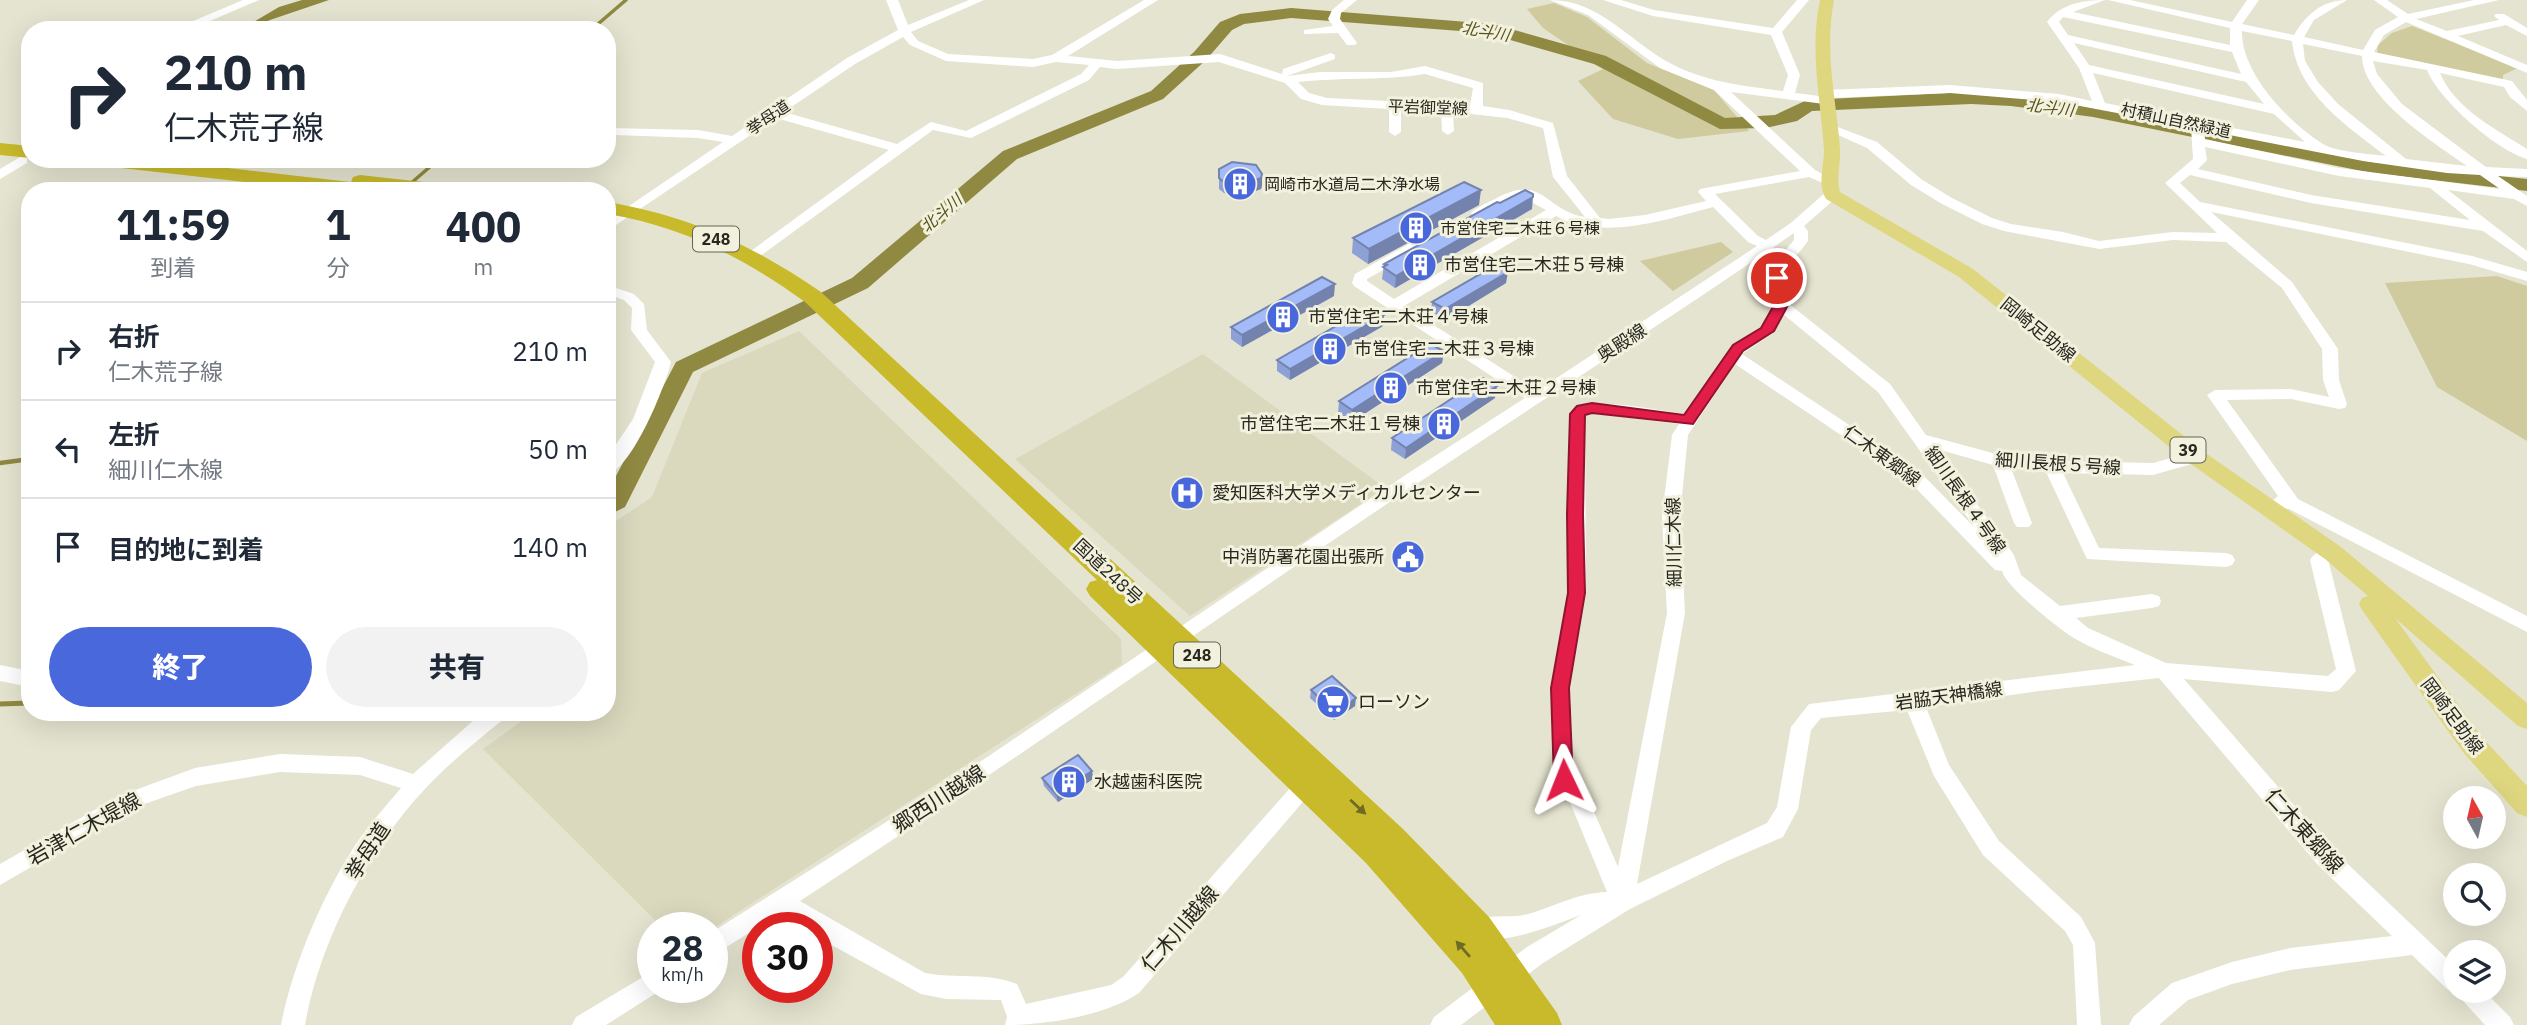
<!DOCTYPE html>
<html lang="ja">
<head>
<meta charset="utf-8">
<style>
	body { margin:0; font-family:"IBM Plex Sans","Noto Sans JP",sans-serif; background:#f2f2f3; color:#1f2937; height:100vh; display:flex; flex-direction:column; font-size:26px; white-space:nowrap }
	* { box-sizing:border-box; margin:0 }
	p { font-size:23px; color:#747a83 }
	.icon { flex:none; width:38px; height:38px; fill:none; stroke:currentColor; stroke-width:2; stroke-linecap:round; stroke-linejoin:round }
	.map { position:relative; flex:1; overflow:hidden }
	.sheet { position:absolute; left:21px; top:182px; width:595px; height:539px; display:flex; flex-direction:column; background:#fff; border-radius:28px; box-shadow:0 7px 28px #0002 }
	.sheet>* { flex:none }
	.top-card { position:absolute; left:21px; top:21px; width:595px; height:147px; border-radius:28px; box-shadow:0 7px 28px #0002; background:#fff; color:#1f2937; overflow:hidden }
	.needle { width:46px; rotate:352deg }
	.fabs { position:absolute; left:2443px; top:786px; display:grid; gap:14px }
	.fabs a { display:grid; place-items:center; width:63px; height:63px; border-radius:50%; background:#fff; box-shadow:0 7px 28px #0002; font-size:35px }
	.speed { position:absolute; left:637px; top:912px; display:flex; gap:14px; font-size:35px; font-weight:700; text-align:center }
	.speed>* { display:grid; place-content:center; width:91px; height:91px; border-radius:50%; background:#fff; box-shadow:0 7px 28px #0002; line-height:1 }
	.speed small { font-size:18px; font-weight:400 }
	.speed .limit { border:10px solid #d22; background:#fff; color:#111 }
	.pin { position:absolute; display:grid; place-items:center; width:60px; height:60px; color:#fff; margin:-30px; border:4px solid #fff; border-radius:50%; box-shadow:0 2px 7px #0007 }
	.me { position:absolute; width:77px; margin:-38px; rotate:358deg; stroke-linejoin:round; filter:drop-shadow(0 0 5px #0008) }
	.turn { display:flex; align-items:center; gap:24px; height:147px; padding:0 28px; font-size:32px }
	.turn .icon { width:91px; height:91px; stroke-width:2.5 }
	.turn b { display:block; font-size:49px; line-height:60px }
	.eta { display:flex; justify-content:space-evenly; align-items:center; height:119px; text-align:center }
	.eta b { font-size:42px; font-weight:800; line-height:49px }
	.action { display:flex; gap:14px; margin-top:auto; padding:14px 28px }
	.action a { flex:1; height:80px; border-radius:42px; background:#4968dc; color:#fff; font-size:28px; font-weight:800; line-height:80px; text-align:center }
	.action a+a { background:#f2f2f3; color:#1f2937 }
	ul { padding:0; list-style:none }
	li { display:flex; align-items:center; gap:21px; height:98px; padding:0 28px; border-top:2px solid #e0e1e3 }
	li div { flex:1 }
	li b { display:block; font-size:26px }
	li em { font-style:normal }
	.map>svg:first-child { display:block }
</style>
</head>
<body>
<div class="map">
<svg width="2527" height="1025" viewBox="0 0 2527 1025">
	<rect width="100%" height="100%" fill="#e5e4d0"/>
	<g fill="#dad8bd">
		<path d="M799 331 1121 639 1122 664 712 929 662 927 483 749 534 712H607V527L652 497 702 373Z"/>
		<path d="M1203 354 1385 488 1190 616 1015 459Z"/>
	</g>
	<g fill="#cfcb9e">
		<path d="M1554 3 1587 17 1647 63 1714 90 1749 131 1678 139 1613 119 1578 81 1603 69 1543 28 1527 9Z"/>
		<path d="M2412 26 2518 68 2503 75V81L2377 54 2378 45 2392 33Z"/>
		<path d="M1721 242 1733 252 1673 291 1640 261Z"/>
		<path d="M2497 276 2527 286V441L2437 387 2385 283Z"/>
	</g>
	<path fill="#908942" d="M302 0H329L270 20 250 30H240L279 7Z"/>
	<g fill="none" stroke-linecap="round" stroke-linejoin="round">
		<g stroke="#908942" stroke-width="3.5">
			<path d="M591 30 626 0"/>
			<path d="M410 184 439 159"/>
		</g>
		<path stroke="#908942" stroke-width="4.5" d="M0 463 30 459"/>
		<path stroke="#908942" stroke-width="5" d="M0 704 30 703"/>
		<path fill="#908942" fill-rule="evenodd" d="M1291 8 1493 24 1606 56 1725 118 1775 115 1807 100 1950 93H2001L2093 106 2372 162 2527 179V191L2372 173 2093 117 2011 106 1971 104 1812 111 1797 121 1766 128 1720 129 1594 64 1486 33 1291 18 1244 24 1232 30 1206 60 1163 99 1017 159 868 288 693 372 625 507 607 516V493L676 362 852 278 1003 151 1151 91 1194 52 1220 22 1240 14Z"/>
		<g fill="#fff" fill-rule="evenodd">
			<path d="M243 0H259L189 30H172Z"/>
			<path d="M886 0H898L908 25 969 0H984L911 32 918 41 948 54 1033 59 1052 55 1144 0H1158L1068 56 1117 61 1220 54 1282 74 1283 69 1331 53 1335 55V59L1287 76 1320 72H1391L1425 66 1483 83V106L1509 110 1553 123 1567 176 1600 218 1609 219 1645 215 1706 201 1698 192 1700 189 1800 171 1714 90 1660 68 1588 15 1550 0C1599 0 1628 40 1668 62 1704 82 1743 86 1783 91L1788 75 1771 35 1653 16 1603 0H1621L1654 10 1773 28 1797 0H1809L1782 32 1800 75 1795 93 1819 96 1820 91 1824 90 1950 85 2059 94 2092 101 2079 68 2047 22C2060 4 2083 0 2105 0L2073 12 2230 45V28L2108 0H2130L2232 22 2247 0H2259L2242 24 2294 35C2306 15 2322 0 2347 0L2314 20 2304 37 2363 50 2375 30 2398 17 2374 0H2387L2408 14 2474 0H2499L2416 19 2447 31 2499 20 2494 16 2496 14H2504L2527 28V36L2506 25 2458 36 2527 65V73L2406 22 2384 35 2374 52 2512 81 2527 100V111L2510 97 2504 87 2440 73C2455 109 2496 129 2527 149V159C2496 150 2439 100 2427 70L2373 61 2377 74 2402 104 2471 156 2486 167 2527 169V177L2498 176 2527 196V206L2514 199 2448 190 2527 251V262L2483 231 2311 203 2190 175 2180 183 2200 202 2472 256 2527 272V281L2469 264 2211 212 2292 282 2338 349 2339 380 2347 404 2345 408 2339 409 2291 399 2227 400 2298 499 2527 616V632L2289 509 2274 506 2271 502 2278 496 2207 395 2215 390 2291 389 2329 397 2323 380 2322 349 2282 288 2226 242 2173 240 2099 249 2004 231 1982 224 1942 204 1911 185 1867 148 1825 129 1827 126H1835L1877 142 1921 179 1952 198 1992 218 2011 224 2063 232 2099 241 2173 232 2217 233 2165 183 2193 159 2191 127 2059 102 1950 93 1829 98 1828 103 1824 104 1731 92 1815 170 1837 182 1830 186 1809 177 1715 194 1758 236 1766 240 1792 222 1826 192H1836V198L1804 226 1808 231V241C1786 270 1782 266 1788 303L1890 384 1926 435 2000 455 2057 461 2153 463 2196 451 2202 453 2204 457 2202 461 2153 475 2063 473 2099 548 2226 553 2232 555 2235 560 2232 565 2226 567 2087 559 2046 472 2011 468 2032 523 2029 527H2017L2014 523 1993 465 1937 449 2014 555 2021 575 2060 606 2152 594 2159 596 2161 601 2159 606 2152 608 2076 618 2088 628 2166 663 2328 676 2336 669 2310 560C2315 551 2329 545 2339 548L2342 553 2339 558 2329 563 2356 671 2339 690 2332 692 2184 679 2334 851 2455 966V990H2483L2510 1017 2514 1025H2485L2455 992 2447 989 2412 955 2290 970 2232 984 2188 1000 2159 1025H2129L2133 1017 2172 983 2232 962 2290 948 2392 936 2318 865 2159 678 2039 691 1926 707 1949 765 1999 841 2081 917 2095 943 2101 1025H2077L2073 945 2065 931 1983 855 1934 776 1907 710 1821 718 1811 730 1798 809 1783 837 1727 861 1630 909 1543 963 1461 1025H1430L1434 1017 1527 947 1581 915C1550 926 1502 948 1469 935L1466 928 1469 921C1488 913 1509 919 1528 914 1557 906 1576 893 1607 892L1569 800 1554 780 1550 688 1568 593 1569 414C1584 393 1660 411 1685 414L1733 345 1761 328 1774 305 1770 278 1773 265 1794 240V233C1670 319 1543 399 1418 483 1211 622 1008 765 800 901L925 973C956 979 987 972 1017 984L1026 1004 1111 985 1123 977 1299 778 1306 775 1313 778 1316 784 1313 790 1139 993C1105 1016 1046 1025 1005 1025L1007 1017 1001 1000 946 999 921 994 817 937V928H800L781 913 712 956V932L962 774 1407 474 1525 398 1354 286 1352 283 1355 274 1423 236H1433V242L1367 279V281L1394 299 1546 210 1520 196 1483 216H1473L1471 213C1477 207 1487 203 1495 199 1544 172 1544 211 1585 217L1553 177 1543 128 1507 118 1453 112 1454 131 1448 135 1442 131 1441 111 1401 109V132L1395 136 1389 132V109L1322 105 1301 99 1285 83 1219 62 1117 69 1100 67 1089 80 971 138 933 130 756 259 751 260 744 256 889 150 776 118 607 231V221L723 142 698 138 614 135 610 134V128L698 130 732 136 847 58 898 30ZM2063 17 2232 52 2241 74 2068 35 2059 22ZM2242 31 2292 41C2297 93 2348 127 2386 156 2370 154 2336 152 2323 144 2288 122 2241 73 2242 31ZM903 37 910 45 946 61 1033 67 1056 62 1089 65 1081 74 966 131 931 122 897 144 784 112 855 64ZM2074 43 2246 82 2264 104 2089 65ZM2303 44 2362 56C2362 98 2436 144 2467 166L2406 159 2338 104 2318 82 2305 61ZM2093 73 2274 114 2305 142 2105 103ZM1425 74 1473 88 1470 105 1327 98 1309 93 1298 82C1341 77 1382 81 1425 74ZM2204 130 2363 161 2447 173 2480 175 2500 189 2339 168 2205 139ZM2205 147 2339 176 2430 188 2470 220 2311 195 2198 169 2207 160ZM1713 207 1748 242 1757 246 1537 391 1404 306 1556 216C1602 241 1665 220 1713 207ZM1783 314 1878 392 1975 528 1920 472 1742 354 1772 334ZM1735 364 1908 480 1995 570 2002 571C2006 587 2058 628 2074 638 2092 649 2115 657 2135 665L1809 704 1791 727 1777 807 1767 823 1637 884 1685 613 1680 516 1688 435ZM1592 413 1679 424 1672 435 1662 516 1667 613 1618 867 1584 789 1574 777 1570 688 1586 593 1585 416Z"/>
			<path d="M1344 0H1357L1341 13 1340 19 1357 43 1355 45H1347L1338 33 1304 34V30L1333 26 1328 19 1332 10Z"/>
			<path d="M22 156 27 157V163L0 179V169Z"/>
			<path d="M607 285 634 294 644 304 647 330 671 362C665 387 633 467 607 475V458L633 419 655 362 631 330 632 308 624 300 607 294Z"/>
			<path d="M0 665 30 671V687L0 681Z"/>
			<path d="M483 712H508L505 718C478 740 449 763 425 789 368 849 319 943 305 1025H281C292 967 322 897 354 847 368 826 385 807 401 788L360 775 280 772 196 786 133 808 0 885V864L119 796 195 768 280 754 360 757 413 774Z"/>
			<path d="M653 971V987H663L661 990 606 1025H572L576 1017Z"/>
		</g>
		<path fill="#dfd680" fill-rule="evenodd" d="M1820 0H1834C1824 51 1836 98 1840 148 1841 163 1836 178 1840 192L1973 269 2204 452 2341 547 2527 703V729L2518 726 2395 618 2481 736 2527 786V817L2517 813 2463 752 2362 610 2359 604 2362 598 2368 596 2325 559 2188 462 1959 277 1826 199C1817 184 1824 167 1824 151 1821 99 1809 52 1820 0Z"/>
		<g fill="#c9ba2b" fill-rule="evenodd">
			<path d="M0 143 30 146V158L0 155Z"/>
			<path d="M85 159H149L351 182 353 177 360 175 451 185 461 191H323L95 165Z"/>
			<path d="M607 202C687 215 755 246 821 292L1403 829 1489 917 1557 1013 1562 1025H1495L1462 973 1366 863 1090 596 1086 589 1090 582 1097 580 805 302C744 258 682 226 607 214Z"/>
		</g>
	</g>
	<g fill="#8da1d6">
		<path d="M1219 169 1262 174V185L1261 189 1241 196 1224 193 1219 189Z"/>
		<path d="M1500 203 1532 209 1395 288 1382 279 1384 264Z"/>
		<path d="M1479 205 1368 264 1352 253 1353 238Z"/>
		<path d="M1506 283 1444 321 1431 313 1432 302Z"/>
		<path d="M1334 296 1242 347 1231 339V327Z"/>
		<path d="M1383 326 1290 380 1277 371V360Z"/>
		<path d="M1444 351 1442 363 1352 422 1338 413 1339 401Z"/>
		<path d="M1495 398 1405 459 1391 450 1392 438Z"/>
		<path d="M1311 690 1355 706 1334 720 1310 698Z"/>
		<path d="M1092 771 1093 779 1058 802 1044 786 1042 778Z"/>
	</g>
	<g fill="#7383ae">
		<path d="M1262 174V185L1261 189 1241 196V185Z"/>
		<path d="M1481 190 1479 205 1368 264 1369 249Z"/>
		<path d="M1533 197 1532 209 1395 288 1396 276Z"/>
		<path d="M1508 272 1506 283 1444 321 1445 309Z"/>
		<path d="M1335 284 1334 296 1242 347V335Z"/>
		<path d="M1384 315 1383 326 1290 380V369Z"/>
		<path d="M1444 351 1442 363 1352 422V410Z"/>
		<path d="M1497 386 1495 398 1405 459 1406 448Z"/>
		<path d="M1356 698 1355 706 1334 720 1335 713Z"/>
		<path d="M1092 771 1093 779 1058 802 1056 794Z"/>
	</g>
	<g fill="#a4bbf9" stroke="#7383ae" stroke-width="2">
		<path d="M1232 162 1256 165 1262 174 1261 178 1241 185 1224 182 1219 178V169Z"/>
		<path d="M1464 182 1481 190 1369 249 1353 238Z"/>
		<path d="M1525 190 1533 194V197L1396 276 1383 267 1387 265 1384 264 1497 202 1500 203Z"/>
		<path d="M1496 265 1508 272 1445 309 1432 302Z"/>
		<path d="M1322 277 1335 284 1242 335 1231 327Z"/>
		<path d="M1371 306 1384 315 1290 369 1277 360Z"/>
		<path d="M1430 344 1444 351 1352 410 1339 401Z"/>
		<path d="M1483 378 1497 386 1406 448 1392 438Z"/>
		<path d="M1332 676 1356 698 1335 713 1311 690Z"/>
		<path d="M1078 755 1092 771 1056 794 1042 778Z"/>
	</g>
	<defs><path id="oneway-solid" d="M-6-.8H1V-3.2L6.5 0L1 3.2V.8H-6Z" transform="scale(1.75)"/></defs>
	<g fill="#706a25">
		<use href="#oneway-solid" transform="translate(1358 807) rotate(43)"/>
		<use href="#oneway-solid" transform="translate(1463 949) rotate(-131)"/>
	</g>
	<path fill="#e11d48" stroke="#92132f" stroke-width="2" d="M1777 274 1784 278 1788 305 1774 331 1743 351 1693 424 1592 413 1585 415 1583 514 1585 593 1569 688 1573 780 1571 785 1564 788 1557 785 1554 780 1551 688 1568 593 1567 514 1570 414 1577 406 1592 403 1684 415 1733 345 1761 328 1774 305 1771 278Z"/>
	<defs>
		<symbol id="building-disc" viewBox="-11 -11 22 22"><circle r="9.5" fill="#4968dc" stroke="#f2f1dd"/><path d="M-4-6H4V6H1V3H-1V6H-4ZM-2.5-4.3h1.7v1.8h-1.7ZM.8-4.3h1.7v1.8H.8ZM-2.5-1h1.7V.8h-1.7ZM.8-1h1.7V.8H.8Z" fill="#fff"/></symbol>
		<symbol id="hospital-disc" viewBox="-11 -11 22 22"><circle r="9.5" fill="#4968dc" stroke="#f2f1dd"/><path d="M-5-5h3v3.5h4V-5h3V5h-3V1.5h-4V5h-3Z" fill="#fff"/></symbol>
		<symbol id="civic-disc" viewBox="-11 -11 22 22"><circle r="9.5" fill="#4968dc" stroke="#f2f1dd"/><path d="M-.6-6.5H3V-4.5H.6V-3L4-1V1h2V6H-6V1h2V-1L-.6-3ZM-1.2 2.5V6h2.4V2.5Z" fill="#fff"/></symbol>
		<symbol id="supermarket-disc" viewBox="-11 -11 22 22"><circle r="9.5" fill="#4968dc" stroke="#f2f1dd"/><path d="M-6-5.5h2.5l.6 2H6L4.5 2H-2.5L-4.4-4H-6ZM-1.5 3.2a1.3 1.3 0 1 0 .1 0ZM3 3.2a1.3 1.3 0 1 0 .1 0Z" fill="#fff"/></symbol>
	</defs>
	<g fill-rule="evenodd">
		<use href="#building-disc" x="1221" y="165" width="38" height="38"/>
		<use href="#building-disc" x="1397" y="209" width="38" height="38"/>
		<use href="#building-disc" x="1401" y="246" width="38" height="38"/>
		<use href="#building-disc" x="1264" y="298" width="38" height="38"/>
		<use href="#building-disc" x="1311" y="330" width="38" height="38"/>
		<use href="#building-disc" x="1372" y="369" width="38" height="38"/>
		<use href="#building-disc" x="1425" y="405" width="38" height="38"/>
		<use href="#hospital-disc" x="1168" y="474" width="38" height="38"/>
		<use href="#civic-disc" x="1389" y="538" width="38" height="38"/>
		<use href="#supermarket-disc" x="1314" y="683" width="38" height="38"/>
		<use href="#building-disc" x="1050" y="763" width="38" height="38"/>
	</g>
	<g text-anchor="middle" stroke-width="6" stroke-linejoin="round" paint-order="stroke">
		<g font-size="16" font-style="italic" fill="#57511b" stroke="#f2f1dd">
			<text transform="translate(1486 31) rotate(10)" y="6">北斗川</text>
			<text transform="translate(2050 107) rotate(7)" y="6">北斗川</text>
			<text transform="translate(941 213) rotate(-41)" y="6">北斗川</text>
		</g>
		<g font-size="16" fill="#282820" stroke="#f2f1dd">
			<text transform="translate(1428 107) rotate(2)" y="6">平岩御堂線</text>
			<text transform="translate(768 117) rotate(-34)" y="6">挙母道</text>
			<text transform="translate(2176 120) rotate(12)" y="6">村積山自然緑道</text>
		</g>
		<g font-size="16" fill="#282820" stroke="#f2f1dd" text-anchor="start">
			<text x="1264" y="190">岡崎市水道局二木浄水場</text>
			<text x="1440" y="234">市営住宅二木荘６号棟</text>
		</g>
		<g fill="#f2f1dd" stroke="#656459" stroke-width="2">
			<rect x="693" y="226.5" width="46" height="25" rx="5"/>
			<rect x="2170.5" y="437.5" width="35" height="25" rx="5"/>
			<rect x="1174" y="642.5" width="46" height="25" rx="5"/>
		</g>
		<g font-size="16" font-weight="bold" fill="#282820">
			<text x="716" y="245">248</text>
			<text x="2188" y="456">39</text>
			<text x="1197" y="661">248</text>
		</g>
		<g font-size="18" fill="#282820" stroke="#f2f1dd" text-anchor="start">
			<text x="1444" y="271">市営住宅二木荘５号棟</text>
			<text x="1308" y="323">市営住宅二木荘４号棟</text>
			<text x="1354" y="355">市営住宅二木荘３号棟</text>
			<text x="1416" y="394">市営住宅二木荘２号棟</text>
			<text x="1420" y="430" text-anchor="end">市営住宅二木荘１号棟</text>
			<text x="1212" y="499">愛知医科大学メディカルセンター</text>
			<text x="1384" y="563" text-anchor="end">中消防署花園出張所</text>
			<text x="1358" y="708">ローソン</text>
			<text x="1094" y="788">水越歯科医院</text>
		</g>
		<g font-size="18" fill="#282820" stroke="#f2f1dd">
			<text transform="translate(2038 330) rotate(39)" y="6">岡崎足助線</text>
			<text transform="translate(1622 343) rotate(-33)" y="6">奥殿線</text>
			<text transform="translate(1882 456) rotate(36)" y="6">仁木東郷線</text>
			<text transform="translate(2058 464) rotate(4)" y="6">細川長根５号線</text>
			<text transform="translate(1965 500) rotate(55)" y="6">細川長根４号線</text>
			<text transform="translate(1674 542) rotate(-91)" y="6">細川仁木線</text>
			<text transform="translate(1108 572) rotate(43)" y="6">国道248号</text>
			<text transform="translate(1949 696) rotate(-8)" y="6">岩脇天神橋線</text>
			<text transform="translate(2452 716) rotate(53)" y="6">岡崎足助線</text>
		</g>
		<g font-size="21" fill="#282820" stroke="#f2f1dd">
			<text transform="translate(939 799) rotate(-33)" y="7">郷西川越線</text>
			<text transform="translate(84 829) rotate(-29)" y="7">岩津仁木堤線</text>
			<text transform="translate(2304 831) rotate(48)" y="7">仁木東郷線</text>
			<text transform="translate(368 851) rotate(-57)" y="7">挙母道</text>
			<text transform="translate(1180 929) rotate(-49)" y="7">仁木川越線</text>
		</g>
	</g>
</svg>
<div class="fabs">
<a><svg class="needle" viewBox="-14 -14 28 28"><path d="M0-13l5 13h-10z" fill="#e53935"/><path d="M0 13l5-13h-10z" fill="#747a83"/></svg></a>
<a><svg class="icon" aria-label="search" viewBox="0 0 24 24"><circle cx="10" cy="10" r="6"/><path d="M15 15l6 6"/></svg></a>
<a><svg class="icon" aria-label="layers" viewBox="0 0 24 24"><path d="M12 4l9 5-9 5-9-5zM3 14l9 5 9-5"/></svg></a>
</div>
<div class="speed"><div>28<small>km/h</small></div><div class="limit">30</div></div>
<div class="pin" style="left:1777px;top:278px;background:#d93025"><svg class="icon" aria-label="arrive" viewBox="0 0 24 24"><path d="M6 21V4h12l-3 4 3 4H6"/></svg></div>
<svg class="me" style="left:1564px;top:780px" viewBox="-20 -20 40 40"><path d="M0-17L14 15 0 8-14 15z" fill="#e11d48" stroke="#fff" stroke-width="4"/></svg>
<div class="top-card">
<div class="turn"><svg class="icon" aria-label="right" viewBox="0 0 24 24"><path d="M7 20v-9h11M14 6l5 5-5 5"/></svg><div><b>210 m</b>仁木荒子線</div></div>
</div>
<section class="sheet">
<div class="eta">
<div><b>11:59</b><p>到着</p></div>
<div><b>1</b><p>分</p></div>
<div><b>400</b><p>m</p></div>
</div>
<ul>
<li><svg class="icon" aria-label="right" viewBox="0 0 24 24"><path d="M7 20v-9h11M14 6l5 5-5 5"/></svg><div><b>右折</b><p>仁木荒子線</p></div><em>210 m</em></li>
<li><svg class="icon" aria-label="left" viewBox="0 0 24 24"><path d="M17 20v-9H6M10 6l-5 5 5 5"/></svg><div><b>左折</b><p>細川仁木線</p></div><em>50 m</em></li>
<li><svg class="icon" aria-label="arrive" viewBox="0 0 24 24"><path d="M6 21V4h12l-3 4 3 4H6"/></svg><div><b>目的地に到着</b></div><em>140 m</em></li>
</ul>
<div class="action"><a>終了</a><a>共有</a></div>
</section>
</div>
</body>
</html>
